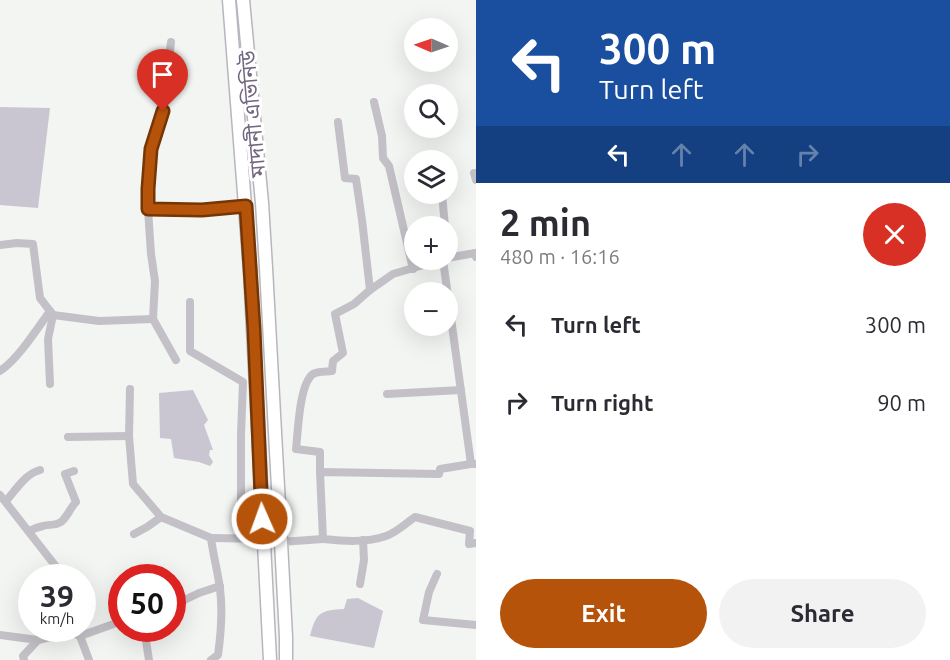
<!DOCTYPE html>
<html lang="en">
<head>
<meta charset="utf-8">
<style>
	body { margin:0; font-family:Ubuntu,"Noto Sans Bengali",sans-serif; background:#f2f2f3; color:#2b2b33; height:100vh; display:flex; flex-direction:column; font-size:22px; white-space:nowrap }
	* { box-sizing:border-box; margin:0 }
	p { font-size:20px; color:#7c7c81 }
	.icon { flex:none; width:33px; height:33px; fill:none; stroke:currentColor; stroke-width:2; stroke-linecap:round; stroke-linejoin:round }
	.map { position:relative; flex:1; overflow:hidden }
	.drawer { display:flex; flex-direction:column; background:#fff; width:474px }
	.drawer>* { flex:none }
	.banner { background:#1a4fa0; color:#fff; overflow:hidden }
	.needle { width:39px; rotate:272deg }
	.buttons { position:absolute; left:404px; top:18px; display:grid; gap:12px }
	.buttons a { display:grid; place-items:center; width:54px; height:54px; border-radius:50%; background:#fff; box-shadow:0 6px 24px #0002; font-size:30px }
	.speed { position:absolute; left:18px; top:564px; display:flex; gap:12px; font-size:30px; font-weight:700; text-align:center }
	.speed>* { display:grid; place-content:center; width:78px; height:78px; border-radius:50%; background:#fff; box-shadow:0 6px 24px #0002; line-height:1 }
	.speed small { font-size:15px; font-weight:400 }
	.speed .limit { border:9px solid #d22; background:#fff; color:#111 }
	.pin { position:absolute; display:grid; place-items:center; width:51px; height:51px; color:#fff; margin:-62px -26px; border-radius:50% 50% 50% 0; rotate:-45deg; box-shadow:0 0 6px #0007 }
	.pin .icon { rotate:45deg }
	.me { position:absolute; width:66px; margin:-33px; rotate:358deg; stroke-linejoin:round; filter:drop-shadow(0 0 4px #0008) }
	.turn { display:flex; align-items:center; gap:21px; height:126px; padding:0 24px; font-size:27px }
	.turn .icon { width:78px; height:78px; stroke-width:2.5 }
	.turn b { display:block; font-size:42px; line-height:51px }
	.lanes { display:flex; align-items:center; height:57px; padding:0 24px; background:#0003; justify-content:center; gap:30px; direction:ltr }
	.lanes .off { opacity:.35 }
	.round { display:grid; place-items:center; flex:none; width:63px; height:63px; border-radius:32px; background:#f2f2f3 }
	.summary { display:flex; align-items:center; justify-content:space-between; height:102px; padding:0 24px }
	h1 { font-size:36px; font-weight:600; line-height:45px }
	.action { display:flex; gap:12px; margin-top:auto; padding:12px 24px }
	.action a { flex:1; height:69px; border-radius:36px; background:#b45309; color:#fff; font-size:24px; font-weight:600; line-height:69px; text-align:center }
	.action a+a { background:#f2f2f3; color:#2b2b33 }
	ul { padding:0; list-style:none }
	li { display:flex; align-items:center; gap:18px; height:78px; padding:0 24px }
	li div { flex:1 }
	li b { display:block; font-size:22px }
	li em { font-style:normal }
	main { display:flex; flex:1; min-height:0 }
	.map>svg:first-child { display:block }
</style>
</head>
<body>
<main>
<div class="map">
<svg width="476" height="660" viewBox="0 0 476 660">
	<rect width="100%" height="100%" fill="#f2f5f2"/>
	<g fill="#c9c5d1">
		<path d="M0 107 50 108 38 208 0 205Z"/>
		<path d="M193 390 208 420 204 425 213 450H210L209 455 213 462 210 466 199 462 174 458 171 439 160 438 159 393Z"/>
		<path d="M358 598 383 611 374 648 310 636C316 613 320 610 344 609L347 599Z"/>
	</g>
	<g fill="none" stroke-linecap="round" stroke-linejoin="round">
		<defs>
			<g id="secondary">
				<path d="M229 0 250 270 270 660"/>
				<path d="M243 0 262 203 266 268 281 542 286 637V660"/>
			</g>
		</defs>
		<use href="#secondary" stroke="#b9b5bd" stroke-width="15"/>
		<g stroke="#c3c0c7" stroke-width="8">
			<path d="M374 102 382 136 383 158 389 166 413 269"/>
			<path d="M338 122 345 178 356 179 362 220 370 290"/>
			<path d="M474 173 476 180"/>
			<path d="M442 194 445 226"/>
			<path d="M148 209V189L151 149 163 111 171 42"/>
			<path d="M0 245 17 243 33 244 40 298 50 311C37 329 18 359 0 371"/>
			<path d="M447 258 475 253 476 257"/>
			<path d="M443 260 471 464H476"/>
			<path d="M190 302V351L243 382 241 435V538"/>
			<path d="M50 311 53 315 99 321 153 319"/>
			<path d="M176 360 153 319 155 281 151 254 148 209 202 210 246 206"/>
			<path d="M50 384 48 339 53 315"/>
			<path d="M130 389 129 436 133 484 161 517 211 538C213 555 218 572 220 589 223 611 221 633 218 655L211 660"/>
			<path d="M387 394 461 390"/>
			<path d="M68 437 129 436"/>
			<path d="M471 464 440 469 439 474 320 472 323 539C343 541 366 543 386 536 397 532 406 523 415 517L470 531 469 544 476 543"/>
			<path d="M320 472V452L296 449C298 433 299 384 313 374 318 371 327 372 332 371L333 361 343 353 335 314 354 304 370 290 393 274 440 260"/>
			<path d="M0 495 61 573 63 578"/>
			<path d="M6 501C16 490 25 474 40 470"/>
			<path d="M29 531C33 529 38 527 43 526 49 524 55 526 61 522 68 516 70 508 76 502L65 474 74 471"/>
			<path d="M134 534 147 527 161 517"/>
			<path d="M211 538 263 539"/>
			<path d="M281 542 323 539"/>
			<path d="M437 574 429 592 423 620 476 625"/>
			<path d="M360 584 364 560 363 540"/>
			<path d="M172 606 199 593 220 586"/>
			<path d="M144 628 149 660"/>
			<path d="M0 635 38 640"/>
			<path d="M80 636 89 660"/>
			<path d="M24 660 23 656 38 640 71 632 80 636 122 621"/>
		</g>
		<use href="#secondary" stroke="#fff" stroke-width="12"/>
	</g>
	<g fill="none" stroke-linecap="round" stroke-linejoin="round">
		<defs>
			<path id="route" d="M163 111 151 149 148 189V209L202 210 246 206 254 329 262 519"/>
		</defs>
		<use href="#route" stroke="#753606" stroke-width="15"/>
		<use href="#route" stroke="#b45309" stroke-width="10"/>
	</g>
	<g text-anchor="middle" stroke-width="6" stroke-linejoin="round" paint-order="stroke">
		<g font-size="21" fill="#726681" stroke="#fff">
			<text transform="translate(253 114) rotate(-95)" y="7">মাদানী এভিনিউ</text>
		</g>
	</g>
</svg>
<div class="buttons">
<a><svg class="needle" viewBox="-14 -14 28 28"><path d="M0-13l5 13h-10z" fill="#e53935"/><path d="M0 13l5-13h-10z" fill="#7c7c81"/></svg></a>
<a><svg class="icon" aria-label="search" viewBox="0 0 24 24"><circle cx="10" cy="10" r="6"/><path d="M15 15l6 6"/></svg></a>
<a><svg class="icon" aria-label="layers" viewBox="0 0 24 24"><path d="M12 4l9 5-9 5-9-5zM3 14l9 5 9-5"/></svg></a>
<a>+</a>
<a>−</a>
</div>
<div class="speed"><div>39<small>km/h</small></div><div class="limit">50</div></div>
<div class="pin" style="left:163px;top:111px;background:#d93025"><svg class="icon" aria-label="arrive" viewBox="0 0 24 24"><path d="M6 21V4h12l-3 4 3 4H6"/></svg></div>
<svg class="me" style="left:262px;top:519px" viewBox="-20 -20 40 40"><circle r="17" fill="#b45309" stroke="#fff" stroke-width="3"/><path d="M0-11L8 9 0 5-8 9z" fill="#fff"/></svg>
</div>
<section class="drawer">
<div class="banner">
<div class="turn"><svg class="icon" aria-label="left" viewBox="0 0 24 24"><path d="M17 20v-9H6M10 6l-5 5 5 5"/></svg><div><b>300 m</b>Turn left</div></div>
<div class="lanes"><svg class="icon" aria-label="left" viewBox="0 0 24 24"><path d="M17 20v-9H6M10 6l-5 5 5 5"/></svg><svg class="icon off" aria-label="ahead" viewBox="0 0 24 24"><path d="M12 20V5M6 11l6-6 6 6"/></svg><svg class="icon off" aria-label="ahead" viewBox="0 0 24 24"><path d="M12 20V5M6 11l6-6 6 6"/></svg><svg class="icon off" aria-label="right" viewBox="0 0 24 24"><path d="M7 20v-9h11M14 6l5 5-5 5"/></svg></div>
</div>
<div class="summary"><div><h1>2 min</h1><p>480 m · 16:16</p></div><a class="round" style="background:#d93025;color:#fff"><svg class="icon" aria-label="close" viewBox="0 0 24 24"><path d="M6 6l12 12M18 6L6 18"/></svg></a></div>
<ul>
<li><svg class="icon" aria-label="left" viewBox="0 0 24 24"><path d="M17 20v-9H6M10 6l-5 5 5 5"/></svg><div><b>Turn left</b></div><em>300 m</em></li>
<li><svg class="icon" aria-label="right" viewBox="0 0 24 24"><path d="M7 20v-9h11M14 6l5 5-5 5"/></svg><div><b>Turn right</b></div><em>90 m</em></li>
</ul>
<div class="action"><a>Exit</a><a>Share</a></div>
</section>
</main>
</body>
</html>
